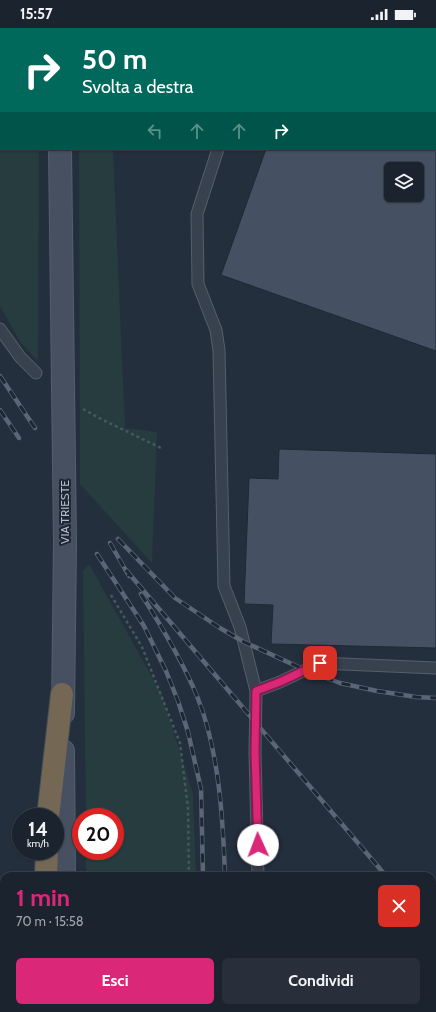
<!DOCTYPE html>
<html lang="it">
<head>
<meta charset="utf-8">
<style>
	body { margin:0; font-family:Cabin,sans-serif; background:#282f3a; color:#f1f3f6; height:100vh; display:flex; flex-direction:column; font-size:15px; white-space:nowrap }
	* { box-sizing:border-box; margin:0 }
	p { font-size:13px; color:#a0a4aa }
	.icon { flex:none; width:22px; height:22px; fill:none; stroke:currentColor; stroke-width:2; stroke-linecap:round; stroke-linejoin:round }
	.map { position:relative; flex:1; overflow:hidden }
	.sheet { position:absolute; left:0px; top:844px; width:436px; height:140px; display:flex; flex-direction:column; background:#1b232e; border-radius:12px 12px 0 0; box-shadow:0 1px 3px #0004,0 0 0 1px #39404a }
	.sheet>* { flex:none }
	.top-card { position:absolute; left:0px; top:0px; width:436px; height:122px; box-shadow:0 1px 3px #0004,0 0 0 1px #39404a; background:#00695c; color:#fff; overflow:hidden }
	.buttons { position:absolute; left:384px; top:134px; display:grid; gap:8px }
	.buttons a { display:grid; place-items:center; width:40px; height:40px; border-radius:6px; background:#1b232e; box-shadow:0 1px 3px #0004,0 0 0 1px #39404a; font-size:20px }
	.speed { position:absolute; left:12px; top:780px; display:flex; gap:8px; font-size:20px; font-weight:700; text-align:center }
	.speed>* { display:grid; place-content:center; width:52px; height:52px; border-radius:50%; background:#1b232e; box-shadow:0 1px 3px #0004,0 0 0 1px #39404a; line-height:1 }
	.speed small { font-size:10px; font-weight:400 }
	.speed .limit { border:6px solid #d22; background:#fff; color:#111 }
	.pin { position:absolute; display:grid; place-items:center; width:34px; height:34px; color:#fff; margin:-17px; border-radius:8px; box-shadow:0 2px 6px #0006 }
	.me { position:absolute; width:44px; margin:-22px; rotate:358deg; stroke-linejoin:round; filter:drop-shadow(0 0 3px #0008) }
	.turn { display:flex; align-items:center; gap:14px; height:84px; padding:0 16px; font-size:18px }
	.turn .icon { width:52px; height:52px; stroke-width:2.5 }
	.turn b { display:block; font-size:28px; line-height:34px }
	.lanes { display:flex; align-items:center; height:38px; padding:0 16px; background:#0003; justify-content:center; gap:20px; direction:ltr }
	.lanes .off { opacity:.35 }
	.round { display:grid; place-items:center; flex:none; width:42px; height:42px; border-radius:6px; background:#282f3a }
	.head { display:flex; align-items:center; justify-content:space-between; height:68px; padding:0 16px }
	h1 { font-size:24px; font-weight:700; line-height:30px; color:#db2777 }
	.button { display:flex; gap:8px; margin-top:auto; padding:8px 16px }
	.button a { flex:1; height:46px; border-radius:6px; background:#db2777; color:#fff; font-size:16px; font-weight:700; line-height:46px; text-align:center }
	.button a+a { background:#282f3a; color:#f1f3f6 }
	.status { display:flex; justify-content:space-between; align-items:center; height:28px; padding:0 20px; background:#1b232e; direction:ltr }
	.status svg { height:11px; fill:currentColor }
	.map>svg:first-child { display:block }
</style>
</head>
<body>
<div class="status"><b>15:57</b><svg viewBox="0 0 49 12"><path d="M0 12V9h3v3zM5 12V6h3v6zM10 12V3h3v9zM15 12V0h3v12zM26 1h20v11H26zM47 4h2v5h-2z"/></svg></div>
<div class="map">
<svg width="436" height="984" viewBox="0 0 436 984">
	<rect width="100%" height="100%" fill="#242f3e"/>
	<g fill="#263c3f">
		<path d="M0 0H39V1H1V121H39L38 333 21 315 0 278Z"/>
		<path d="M79 121H113L125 400 157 404 152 535 80 456Z"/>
		<path d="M89 536 162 667 193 766 196 848H86V823H115V789H86L83 543Z"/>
		<path d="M87 980H200L201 984H87Z"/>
	</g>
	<g fill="#455162" stroke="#1f2835" fill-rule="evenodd">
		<path d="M266 121H436V323L221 247ZM391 141H417V167H391Z"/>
		<path d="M279 421 436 426V620L271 616 273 577 244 576 249 450 278 451Z"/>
	</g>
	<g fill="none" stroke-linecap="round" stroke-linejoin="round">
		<defs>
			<g id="lane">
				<path d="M258 1 259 0"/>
				<path d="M218 121 197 186 198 256 216 302 219 322 224 558 240 599 256 663 255 725 258 848"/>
				<path d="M0 301 20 329 36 345"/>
				<path d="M256 663 280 654 320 635 436 640"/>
				<path d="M262 980V984"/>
			</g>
			<g id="secondary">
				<path d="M60 1V0"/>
				<path d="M60 121 65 515 63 685"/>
				<path d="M63 723 64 848"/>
				<path d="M65 980V984"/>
			</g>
			<g id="highway">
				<path d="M48 789 62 666"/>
				<path d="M46 848 47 823"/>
				<path d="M41 984V980"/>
			</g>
		</defs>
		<use href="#lane" stroke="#565f6c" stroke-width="13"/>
		<use href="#secondary" stroke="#565f6c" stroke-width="24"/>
		<use href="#highway" stroke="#434c59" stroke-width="24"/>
		<g stroke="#44595c" stroke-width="2.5" stroke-dasharray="3 3" stroke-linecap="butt">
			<path d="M83 381 101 391 161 420"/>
			<path d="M111 567 142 619 180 715 188 780 189 848"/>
			<path d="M192 980V984"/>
		</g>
		<use href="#lane" stroke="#38414e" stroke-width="11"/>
		<use href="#secondary" stroke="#465061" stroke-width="22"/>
		<use href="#highway" stroke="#746855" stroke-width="22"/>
		<defs>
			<g id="rail">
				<path d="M0 348 35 400"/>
				<path d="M0 382 19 410"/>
				<path d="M118 511 175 570 220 600 244 614 305 642 340 655 377 663 416 669 436 670"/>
				<path d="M110 515 129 548"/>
				<path d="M97 526 144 598 166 643 178 673 188 704 201 761 203 848"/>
				<path d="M126 542 386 848"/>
				<path d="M141 566C162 599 182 632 197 668 219 722 223 790 225 848"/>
				<path d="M432 891 436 895"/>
				<path d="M207 980V984"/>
				<path d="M232 980 233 984"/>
			</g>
		</defs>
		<use href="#rail" stroke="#5a6575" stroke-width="4.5"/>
		<use href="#rail" stroke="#1d2633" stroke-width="3" stroke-dasharray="9" stroke-linecap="butt"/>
	</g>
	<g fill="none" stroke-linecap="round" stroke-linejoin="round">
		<defs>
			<path id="route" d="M258 817 255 725 256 663 280 654 320 635"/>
		</defs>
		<use href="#route" stroke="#8e194d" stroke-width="10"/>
		<use href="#route" stroke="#db2777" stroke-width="7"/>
	</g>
	<g text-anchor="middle" stroke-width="4" stroke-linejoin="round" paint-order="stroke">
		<g font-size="12" fill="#b4bcc9" stroke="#1d2633">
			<text transform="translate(65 484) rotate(-90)" y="4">VIA TRIESTE</text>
		</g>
	</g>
</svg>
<div class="buttons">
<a><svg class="icon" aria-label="layers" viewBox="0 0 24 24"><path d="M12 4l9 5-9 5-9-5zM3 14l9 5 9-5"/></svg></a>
</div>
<div class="speed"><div>14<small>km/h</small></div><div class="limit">20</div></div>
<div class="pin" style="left:320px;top:635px;background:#d93025"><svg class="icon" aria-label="arrive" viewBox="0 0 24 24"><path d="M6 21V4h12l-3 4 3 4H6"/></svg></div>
<svg class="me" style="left:258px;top:817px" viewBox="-20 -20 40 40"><circle r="19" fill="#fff"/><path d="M0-13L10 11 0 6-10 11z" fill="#db2777"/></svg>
<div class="top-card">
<div class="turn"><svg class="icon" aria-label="right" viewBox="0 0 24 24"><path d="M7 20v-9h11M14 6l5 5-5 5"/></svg><div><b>50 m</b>Svolta a destra</div></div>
<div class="lanes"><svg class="icon off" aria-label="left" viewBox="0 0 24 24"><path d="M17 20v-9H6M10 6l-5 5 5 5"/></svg><svg class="icon off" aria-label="ahead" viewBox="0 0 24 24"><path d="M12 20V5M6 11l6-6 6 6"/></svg><svg class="icon off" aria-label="ahead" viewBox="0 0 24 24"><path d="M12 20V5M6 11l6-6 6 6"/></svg><svg class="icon" aria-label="right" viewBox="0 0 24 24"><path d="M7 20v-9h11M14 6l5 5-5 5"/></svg></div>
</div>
<section class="sheet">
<div class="head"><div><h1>1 min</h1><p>70 m · 15:58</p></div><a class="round" style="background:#d93025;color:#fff"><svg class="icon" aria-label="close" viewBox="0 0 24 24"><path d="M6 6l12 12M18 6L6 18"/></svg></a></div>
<div class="button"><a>Esci</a><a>Condividi</a></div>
</section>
</div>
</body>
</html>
